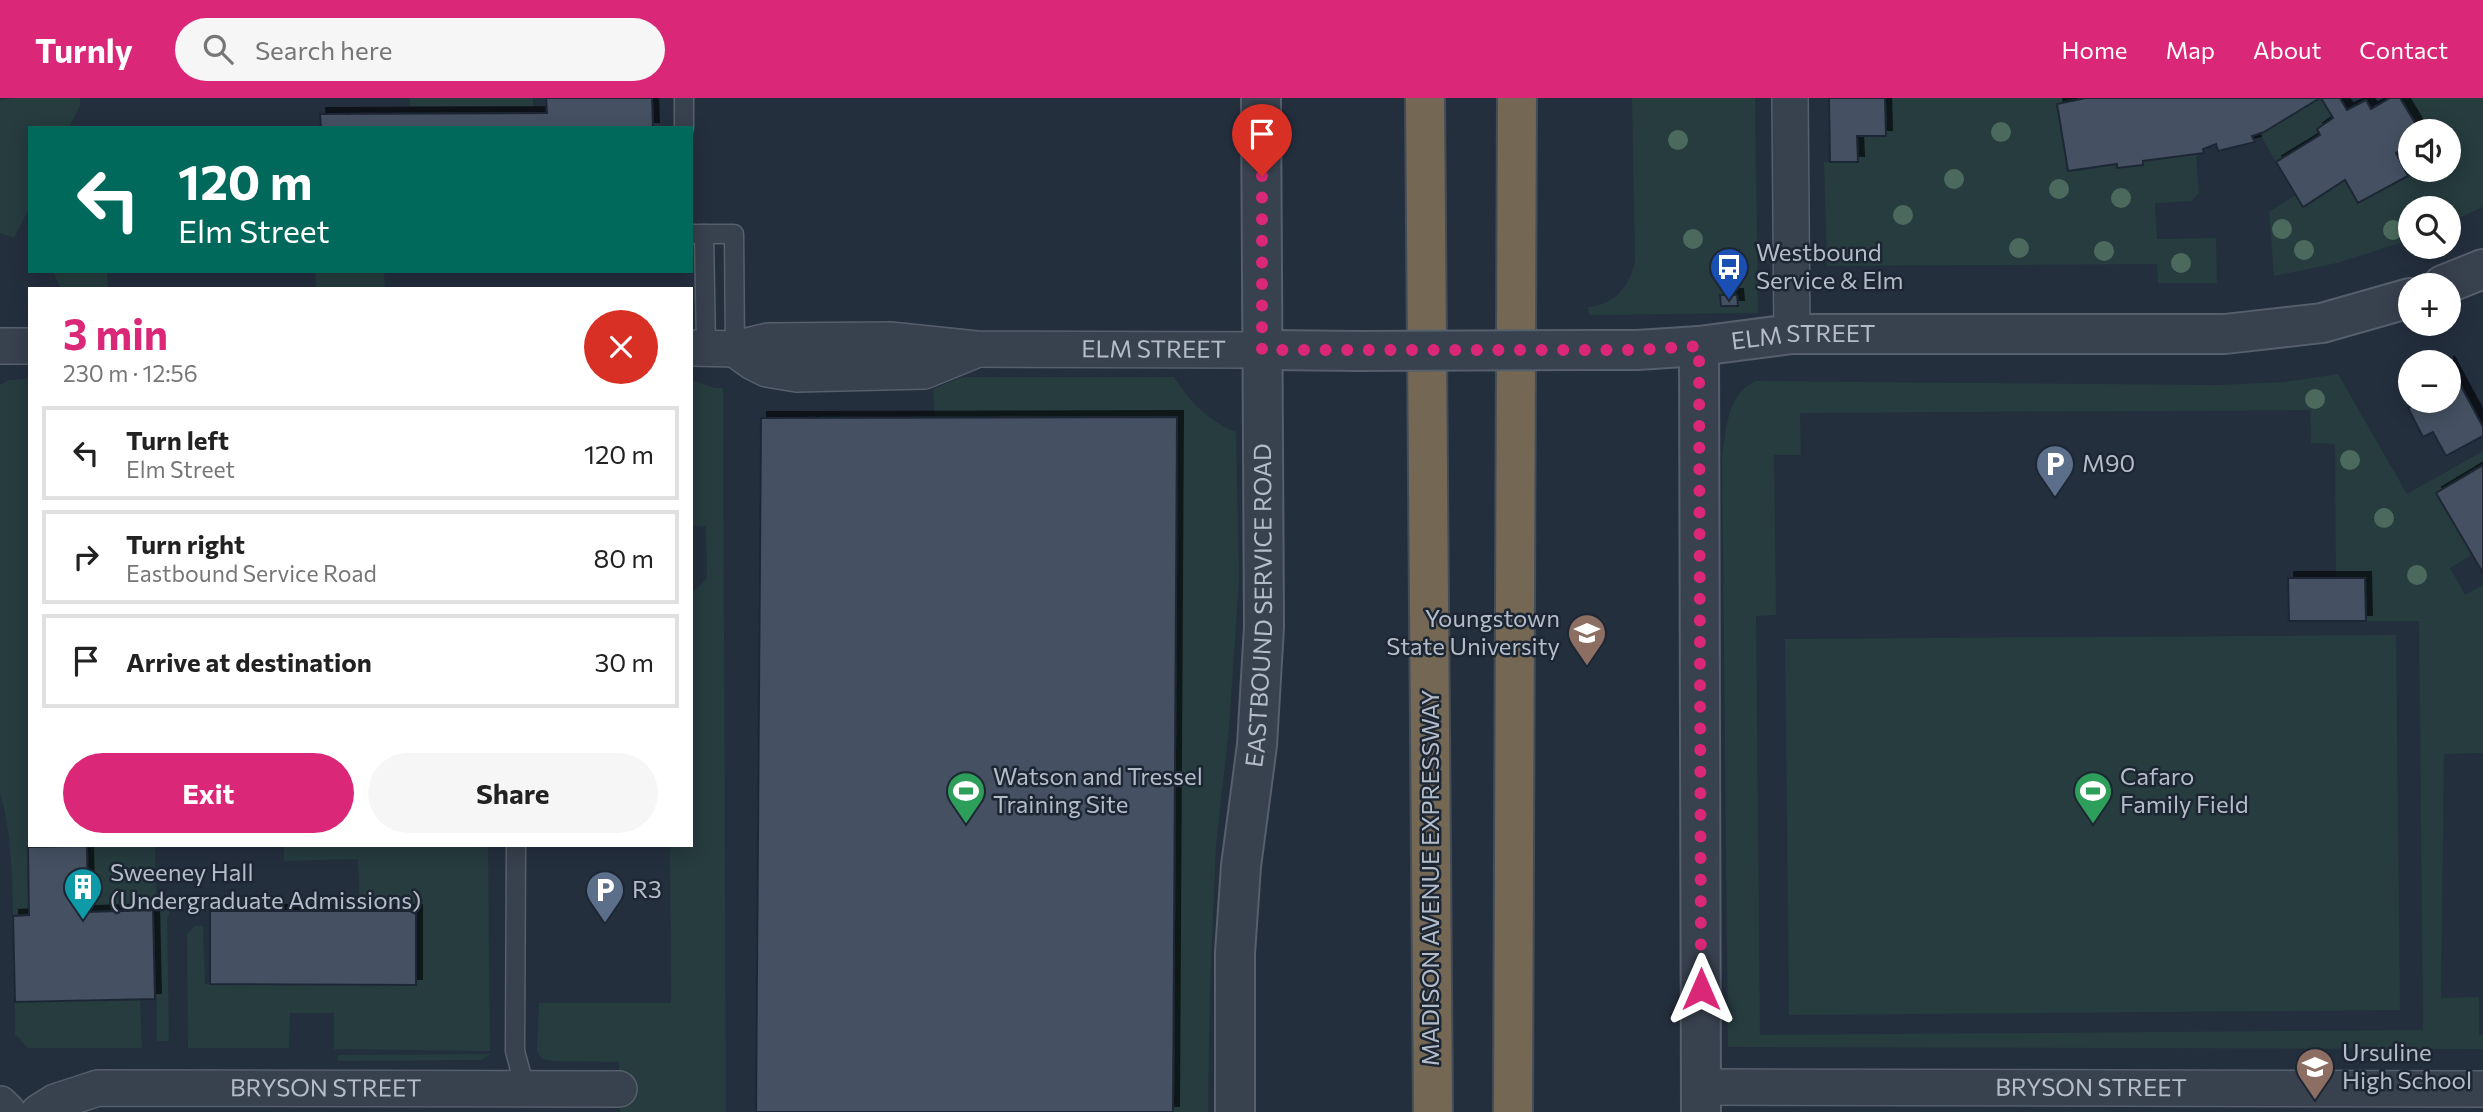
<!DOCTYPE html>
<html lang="en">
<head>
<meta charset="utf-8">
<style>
	body { margin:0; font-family:Commissioner,sans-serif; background:#f6f6f6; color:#222; height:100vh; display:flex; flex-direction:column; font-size:26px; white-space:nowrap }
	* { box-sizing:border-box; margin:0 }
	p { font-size:23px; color:#767676 }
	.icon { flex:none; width:38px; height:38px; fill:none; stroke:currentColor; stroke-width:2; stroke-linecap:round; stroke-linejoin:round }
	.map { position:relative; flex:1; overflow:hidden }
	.drawer { position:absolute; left:28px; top:189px; width:665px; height:560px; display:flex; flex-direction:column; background:#fff; border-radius:0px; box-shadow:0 4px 18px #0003 }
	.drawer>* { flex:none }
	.guide { position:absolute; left:28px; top:28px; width:665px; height:147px; border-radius:0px; box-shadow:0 4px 18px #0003; background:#00695c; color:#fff; overflow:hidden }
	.fabs { position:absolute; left:2398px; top:21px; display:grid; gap:14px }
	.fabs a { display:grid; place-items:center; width:63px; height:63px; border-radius:50%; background:#fff; box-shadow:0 4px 18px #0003; font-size:35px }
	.pin { position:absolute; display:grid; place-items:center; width:60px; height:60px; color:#fff; margin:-72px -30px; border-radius:50% 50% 50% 0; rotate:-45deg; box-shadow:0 0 7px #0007 }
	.pin .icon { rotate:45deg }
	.me { position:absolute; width:77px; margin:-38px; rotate:0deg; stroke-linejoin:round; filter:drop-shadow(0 0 5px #0008) }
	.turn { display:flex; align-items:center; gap:24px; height:147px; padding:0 35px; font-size:32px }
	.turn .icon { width:91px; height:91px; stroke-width:2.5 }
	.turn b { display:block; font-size:49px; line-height:60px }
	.round { display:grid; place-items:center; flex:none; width:74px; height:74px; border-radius:37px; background:#f6f6f6 }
	.headline { display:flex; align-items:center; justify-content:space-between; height:119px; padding:0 35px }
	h1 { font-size:42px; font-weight:700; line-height:52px; color:#db2777 }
	.primary-button { display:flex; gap:14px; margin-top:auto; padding:14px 35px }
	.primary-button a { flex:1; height:80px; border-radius:42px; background:#db2777; color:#fff; font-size:28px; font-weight:700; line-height:80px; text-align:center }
	.primary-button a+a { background:#f6f6f6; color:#222 }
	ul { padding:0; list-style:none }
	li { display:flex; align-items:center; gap:21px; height:94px; margin:0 14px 10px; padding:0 21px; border:4px solid #e0e0e0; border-radius:0px }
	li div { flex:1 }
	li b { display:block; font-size:26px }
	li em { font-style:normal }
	header { display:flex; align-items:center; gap:42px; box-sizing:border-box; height:98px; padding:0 35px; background:#db2777; color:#fff }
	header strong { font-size:33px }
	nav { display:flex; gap:38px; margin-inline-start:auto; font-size:24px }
	.search { width:490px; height:63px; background:#f6f6f6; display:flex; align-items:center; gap:18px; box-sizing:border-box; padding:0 24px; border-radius:38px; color:#767676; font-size:26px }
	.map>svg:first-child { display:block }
</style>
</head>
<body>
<header>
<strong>Turnly</strong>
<div class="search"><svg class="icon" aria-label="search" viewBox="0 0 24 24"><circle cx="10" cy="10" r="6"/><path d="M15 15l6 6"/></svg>Search here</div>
<nav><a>Home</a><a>Map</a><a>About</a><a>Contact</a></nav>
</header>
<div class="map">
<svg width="2483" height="1014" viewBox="0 0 2483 1014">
	<defs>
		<filter id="shadow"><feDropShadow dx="6" dy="-6" stdDeviation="0" flood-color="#0009"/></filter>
	</defs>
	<rect width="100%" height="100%" fill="#242f3e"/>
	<g fill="#263c3f" fill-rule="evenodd">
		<path d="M16 0H80V7L69 30H30V109L14 140 0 135V2Z"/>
		<rect x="410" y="0" width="123" height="8"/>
		<path d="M1632 0H1755L1758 215 1589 217 1588 209C1615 207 1629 189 1635 164Z"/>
		<path d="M1885 0H2086L2057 6 2068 73 2117 66 2118 70 2143 63 2196 56 2199 95 2191 103 2155 105 2157 141 2216 140 2217 185H2158L2157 166 1827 168 1824 64H1857V38H1886Z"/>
		<path d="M2320 0 2333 20 2317 31 2320 37 2276 64 2260 36Z"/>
		<path d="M2400 0H2483V109L2448 125V110H2410V142L2337 165 2274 178 2269 114 2296 97 2303 108 2345 82 2358 105 2407 78 2396 55 2410 47V72H2448V33H2420Z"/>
		<path d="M53 173H107L108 191H61Z"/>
		<path d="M315 173H384L385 191H316Z"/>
		<path d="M2338 276 2407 396 2483 353V367L2436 395 2472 457 2450 470 2465 497 2483 487V655L2444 656 2441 900 2479 899V937H2483V951L1728 949 1722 357C1727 329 1727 296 1756 283L2220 287 2285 284ZM2310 312 2311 345 2335 346 2336 480H2365L2366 523H2419L2423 932 1760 937 1756 518 1776 517 1774 357H1801L1800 315Z"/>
		<path d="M963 279H1174C1191 305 1207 322 1236 334L1239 481 1229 630 1216 747 1210 890 1208 1014H1173L935 320 933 291Z"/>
		<path d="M30 281V747H155L156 803H174L167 821 169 943H157L156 812 88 814 87 748 28 749 29 817 13 818C12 776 12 735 0 694V287L9 282Z"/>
		<path d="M691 282 715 290H723L726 1014H620L619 964 554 963 542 961 537 953 539 905H671L670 747H691V496L707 480 706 428H691Z"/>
		<path d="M2396 537 2400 912 1789 917 1785 541Z"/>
		<path d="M284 747H488L490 953 334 951V915H290L289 950H188L187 836 195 828H203L205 886H416V813H360L358 761 284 763Z"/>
		<path d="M140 901 142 950H28L15 936V904Z"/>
		<path d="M491 956 481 962 338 963V957Z"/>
	</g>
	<g fill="#455162" stroke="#1f2835" stroke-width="2" filter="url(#shadow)">
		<path d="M546 0H652L653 30H321L320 16 547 15Z"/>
		<path d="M1829 0H1885L1886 38H1857L1858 64H1830Z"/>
		<path d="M2086 0H2320L2264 34 2252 38 2255 44 2218 53 2216 46 2203 51 2204 55 2143 63V67L2117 70V66L2068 73 2057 6Z"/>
		<path d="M2321 0H2340L2347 12 2366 2 2371 11 2390 0H2400L2420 33H2410V47L2396 55 2408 78 2358 105 2345 82 2303 109 2276 64 2320 37 2317 31 2333 20Z"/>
		<path d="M1720 197H1737L1738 208H1721Z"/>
		<path d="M2448 264 2483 329V338L2446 358 2433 334 2423 339 2408 310 2421 303H2448Z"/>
		<path d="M1177 319 1173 1014H756L761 320Z"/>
		<path d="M2483 367V475L2436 395Z"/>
		<path d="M2288 480H2365L2366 523H2289Z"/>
		<path d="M87 748 88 814 153 812 155 901 15 904 13 818 29 817 28 749Z"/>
		<path d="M210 813H416V887L210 886Z"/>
	</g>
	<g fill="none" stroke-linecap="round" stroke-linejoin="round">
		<defs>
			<g id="service">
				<path d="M684 0V30"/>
				<path d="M691 136H734L735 251"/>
				<path d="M704 136 706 250"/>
				<path d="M516 747 515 953 525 990"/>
			</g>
			<g id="minor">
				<path d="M1790 0 1792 236"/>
				<path d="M0 248H30"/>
				<path id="s1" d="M691 250 735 251 768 243 890 242 976 251 1262 252"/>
				<path d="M735 251 753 264 767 271 797 276 924 273 973 253"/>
				<path id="s2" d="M1701 989 2483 991"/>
				<path d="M0 1006 8 1014"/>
				<path id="s3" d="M39 1014 55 1004 98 990 619 991"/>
			</g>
			<g id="tertiary">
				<path d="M2443 187 2483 171"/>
				<path d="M1699 248 1701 1014"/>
				<path d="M1262 252 1359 253"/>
				<path id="s4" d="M1590 252H1637L1699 248 1792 236H2225L2322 225 2410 200"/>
				<path id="s5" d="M1235 1014V855L1241 768 1257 647 1264 529 1261 0"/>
			</g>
			<g id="motorway">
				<path d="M1425 0 1433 1014"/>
				<path d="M1513 1014 1517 0"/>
			</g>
		</defs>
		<use href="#service" stroke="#565f6c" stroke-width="21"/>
		<use href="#minor" stroke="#565f6c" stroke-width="38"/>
		<use href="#tertiary" stroke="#565f6c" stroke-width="42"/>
		<use href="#motorway" stroke="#434c59" stroke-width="42"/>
		<use href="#service" stroke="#38414e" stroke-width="18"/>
		<use href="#minor" stroke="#38414e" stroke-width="35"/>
		<use href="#tertiary" stroke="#38414e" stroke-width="38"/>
		<use href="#motorway" stroke="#746855" stroke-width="38"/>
		<defs>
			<path id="tertiary-bridge" d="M1359 253 1590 252"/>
		</defs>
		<use href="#tertiary-bridge" stroke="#565f6c" stroke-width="42" stroke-linecap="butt"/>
		<use href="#tertiary-bridge" stroke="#38414e" stroke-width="38"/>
	</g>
	<g fill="#4b6a5d">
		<circle cx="2001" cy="34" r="10"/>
		<circle cx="1678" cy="42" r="10"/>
		<circle cx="1954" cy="81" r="10"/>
		<circle cx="2059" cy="91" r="10"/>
		<circle cx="2121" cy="100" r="10"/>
		<circle cx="1903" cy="117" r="10"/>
		<circle cx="2282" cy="131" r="10"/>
		<circle cx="2393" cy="132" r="10"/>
		<circle cx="1693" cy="141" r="10"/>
		<circle cx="2019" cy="150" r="10"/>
		<circle cx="2304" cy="152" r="10"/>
		<circle cx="2104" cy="153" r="10"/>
		<circle cx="2181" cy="165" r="10"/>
		<circle cx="2315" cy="301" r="10"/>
		<circle cx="2350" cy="362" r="10"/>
		<circle cx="2384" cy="420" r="10"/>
		<circle cx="2417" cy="477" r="10"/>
	</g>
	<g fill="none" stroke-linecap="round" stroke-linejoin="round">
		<path stroke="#db2777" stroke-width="12" stroke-dasharray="0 21.6" d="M1262 78V252H1637L1699 248 1701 891"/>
	</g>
	<defs>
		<symbol id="bus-pin" viewBox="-11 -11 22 30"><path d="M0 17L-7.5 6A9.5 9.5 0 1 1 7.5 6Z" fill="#1a4fb4" stroke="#1d2633"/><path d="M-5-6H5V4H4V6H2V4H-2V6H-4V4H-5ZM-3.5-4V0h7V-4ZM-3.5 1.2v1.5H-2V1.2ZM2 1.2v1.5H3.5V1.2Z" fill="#fff"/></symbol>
		<symbol id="parking-pin" viewBox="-11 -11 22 30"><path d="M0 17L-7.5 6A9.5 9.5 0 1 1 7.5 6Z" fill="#5c6f8a" stroke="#1d2633"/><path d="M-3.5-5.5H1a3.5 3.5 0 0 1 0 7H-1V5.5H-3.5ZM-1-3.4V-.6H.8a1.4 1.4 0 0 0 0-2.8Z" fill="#fff"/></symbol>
		<symbol id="university-pin" viewBox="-11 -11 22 30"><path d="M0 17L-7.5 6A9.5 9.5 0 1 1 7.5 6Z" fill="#8d6e63" stroke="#1d2633"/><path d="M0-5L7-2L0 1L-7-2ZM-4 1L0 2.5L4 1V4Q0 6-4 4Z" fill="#fff"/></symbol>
		<symbol id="stadium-pin" viewBox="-11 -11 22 30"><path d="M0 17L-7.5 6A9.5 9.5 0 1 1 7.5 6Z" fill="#2e9e5b" stroke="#1d2633"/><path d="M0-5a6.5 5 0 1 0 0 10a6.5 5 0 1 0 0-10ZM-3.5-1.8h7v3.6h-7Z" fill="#fff"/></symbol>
		<symbol id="building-pin" viewBox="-11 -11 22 30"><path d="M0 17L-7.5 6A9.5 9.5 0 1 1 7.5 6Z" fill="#0f9aa8" stroke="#1d2633"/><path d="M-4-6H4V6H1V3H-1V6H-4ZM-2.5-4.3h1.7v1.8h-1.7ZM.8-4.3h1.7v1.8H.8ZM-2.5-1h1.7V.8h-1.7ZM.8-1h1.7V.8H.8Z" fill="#fff"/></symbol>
		<symbol id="school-pin" viewBox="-11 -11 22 30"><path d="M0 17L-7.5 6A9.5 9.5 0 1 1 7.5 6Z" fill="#8d6e63" stroke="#1d2633"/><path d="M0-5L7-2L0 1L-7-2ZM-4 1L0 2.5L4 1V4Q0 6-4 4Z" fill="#fff"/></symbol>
	</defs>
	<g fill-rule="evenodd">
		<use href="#bus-pin" x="1707" y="147" width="44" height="60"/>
		<use href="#parking-pin" x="2033" y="344" width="44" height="60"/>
		<use href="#university-pin" x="1565" y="513" width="44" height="60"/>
		<use href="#stadium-pin" x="944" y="671" width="44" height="60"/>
		<use href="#stadium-pin" x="2071" y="671" width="44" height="60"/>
		<use href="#building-pin" x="61" y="767" width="44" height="60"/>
		<use href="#parking-pin" x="583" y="770" width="44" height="60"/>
		<use href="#school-pin" x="2293" y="947" width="44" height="60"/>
	</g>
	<g text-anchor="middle" stroke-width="5" stroke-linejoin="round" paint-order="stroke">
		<g font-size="24" fill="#b4bcc9" stroke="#1d2633" text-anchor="start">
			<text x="1756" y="163">Westbound<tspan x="1756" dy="28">Service &amp; Elm</tspan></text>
			<text x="2082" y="374">M90</text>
			<text x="1560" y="529" text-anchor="end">Youngstown<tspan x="1560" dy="28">State University</tspan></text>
			<text x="993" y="687">Watson and Tressel<tspan x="993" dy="28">Training Site</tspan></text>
			<text x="2120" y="687">Cafaro<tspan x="2120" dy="28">Family Field</tspan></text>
			<text x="110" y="783">Sweeney Hall<tspan x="110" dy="28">(Undergraduate Admissions)</tspan></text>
			<text x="632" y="800">R3</text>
			<text x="2342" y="963">Ursuline<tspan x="2342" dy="28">High School</tspan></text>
		</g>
		<g font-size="24" fill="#b4bcc9" stroke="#1d2633">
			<text dy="8" stroke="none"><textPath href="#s4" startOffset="214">ELM STREET</textPath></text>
			<text dy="8" stroke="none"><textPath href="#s1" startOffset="464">ELM STREET</textPath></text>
			<text dy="8" stroke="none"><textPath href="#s5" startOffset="508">EASTBOUND SERVICE ROAD</textPath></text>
			<text transform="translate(1431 780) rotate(-90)" y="8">MADISON AVENUE EXPRESSWAY</text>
			<text dy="8" stroke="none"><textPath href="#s3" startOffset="292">BRYSON STREET</textPath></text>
			<text dy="8" stroke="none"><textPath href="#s2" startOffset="390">BRYSON STREET</textPath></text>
		</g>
	</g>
</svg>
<div class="fabs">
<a><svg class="icon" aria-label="sound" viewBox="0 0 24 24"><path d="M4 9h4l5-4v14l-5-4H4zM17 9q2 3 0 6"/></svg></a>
<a><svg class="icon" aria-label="search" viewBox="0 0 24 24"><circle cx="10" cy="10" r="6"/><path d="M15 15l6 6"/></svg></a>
<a>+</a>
<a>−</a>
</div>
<div class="pin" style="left:1262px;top:78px;background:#d93025"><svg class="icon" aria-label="arrive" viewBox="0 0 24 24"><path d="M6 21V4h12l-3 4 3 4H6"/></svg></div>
<svg class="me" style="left:1701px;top:891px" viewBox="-20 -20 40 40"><path d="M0-17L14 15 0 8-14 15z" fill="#db2777" stroke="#fff" stroke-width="4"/></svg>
<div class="guide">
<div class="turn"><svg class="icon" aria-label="left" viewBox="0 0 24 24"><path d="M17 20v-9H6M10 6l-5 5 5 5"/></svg><div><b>120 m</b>Elm Street</div></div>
</div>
<section class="drawer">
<div class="headline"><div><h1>3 min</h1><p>230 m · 12:56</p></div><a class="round" style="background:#d93025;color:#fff"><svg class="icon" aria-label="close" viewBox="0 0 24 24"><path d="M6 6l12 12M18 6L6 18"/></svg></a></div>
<ul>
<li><svg class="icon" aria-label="left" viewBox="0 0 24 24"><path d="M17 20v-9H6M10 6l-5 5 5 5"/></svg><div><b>Turn left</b><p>Elm Street</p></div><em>120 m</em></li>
<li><svg class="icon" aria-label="right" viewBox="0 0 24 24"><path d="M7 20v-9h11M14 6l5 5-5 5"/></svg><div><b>Turn right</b><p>Eastbound Service Road</p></div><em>80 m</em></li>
<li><svg class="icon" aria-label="arrive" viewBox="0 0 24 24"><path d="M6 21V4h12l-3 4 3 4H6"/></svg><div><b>Arrive at destination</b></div><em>30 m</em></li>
</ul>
<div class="primary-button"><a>Exit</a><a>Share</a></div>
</section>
</div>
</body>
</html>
